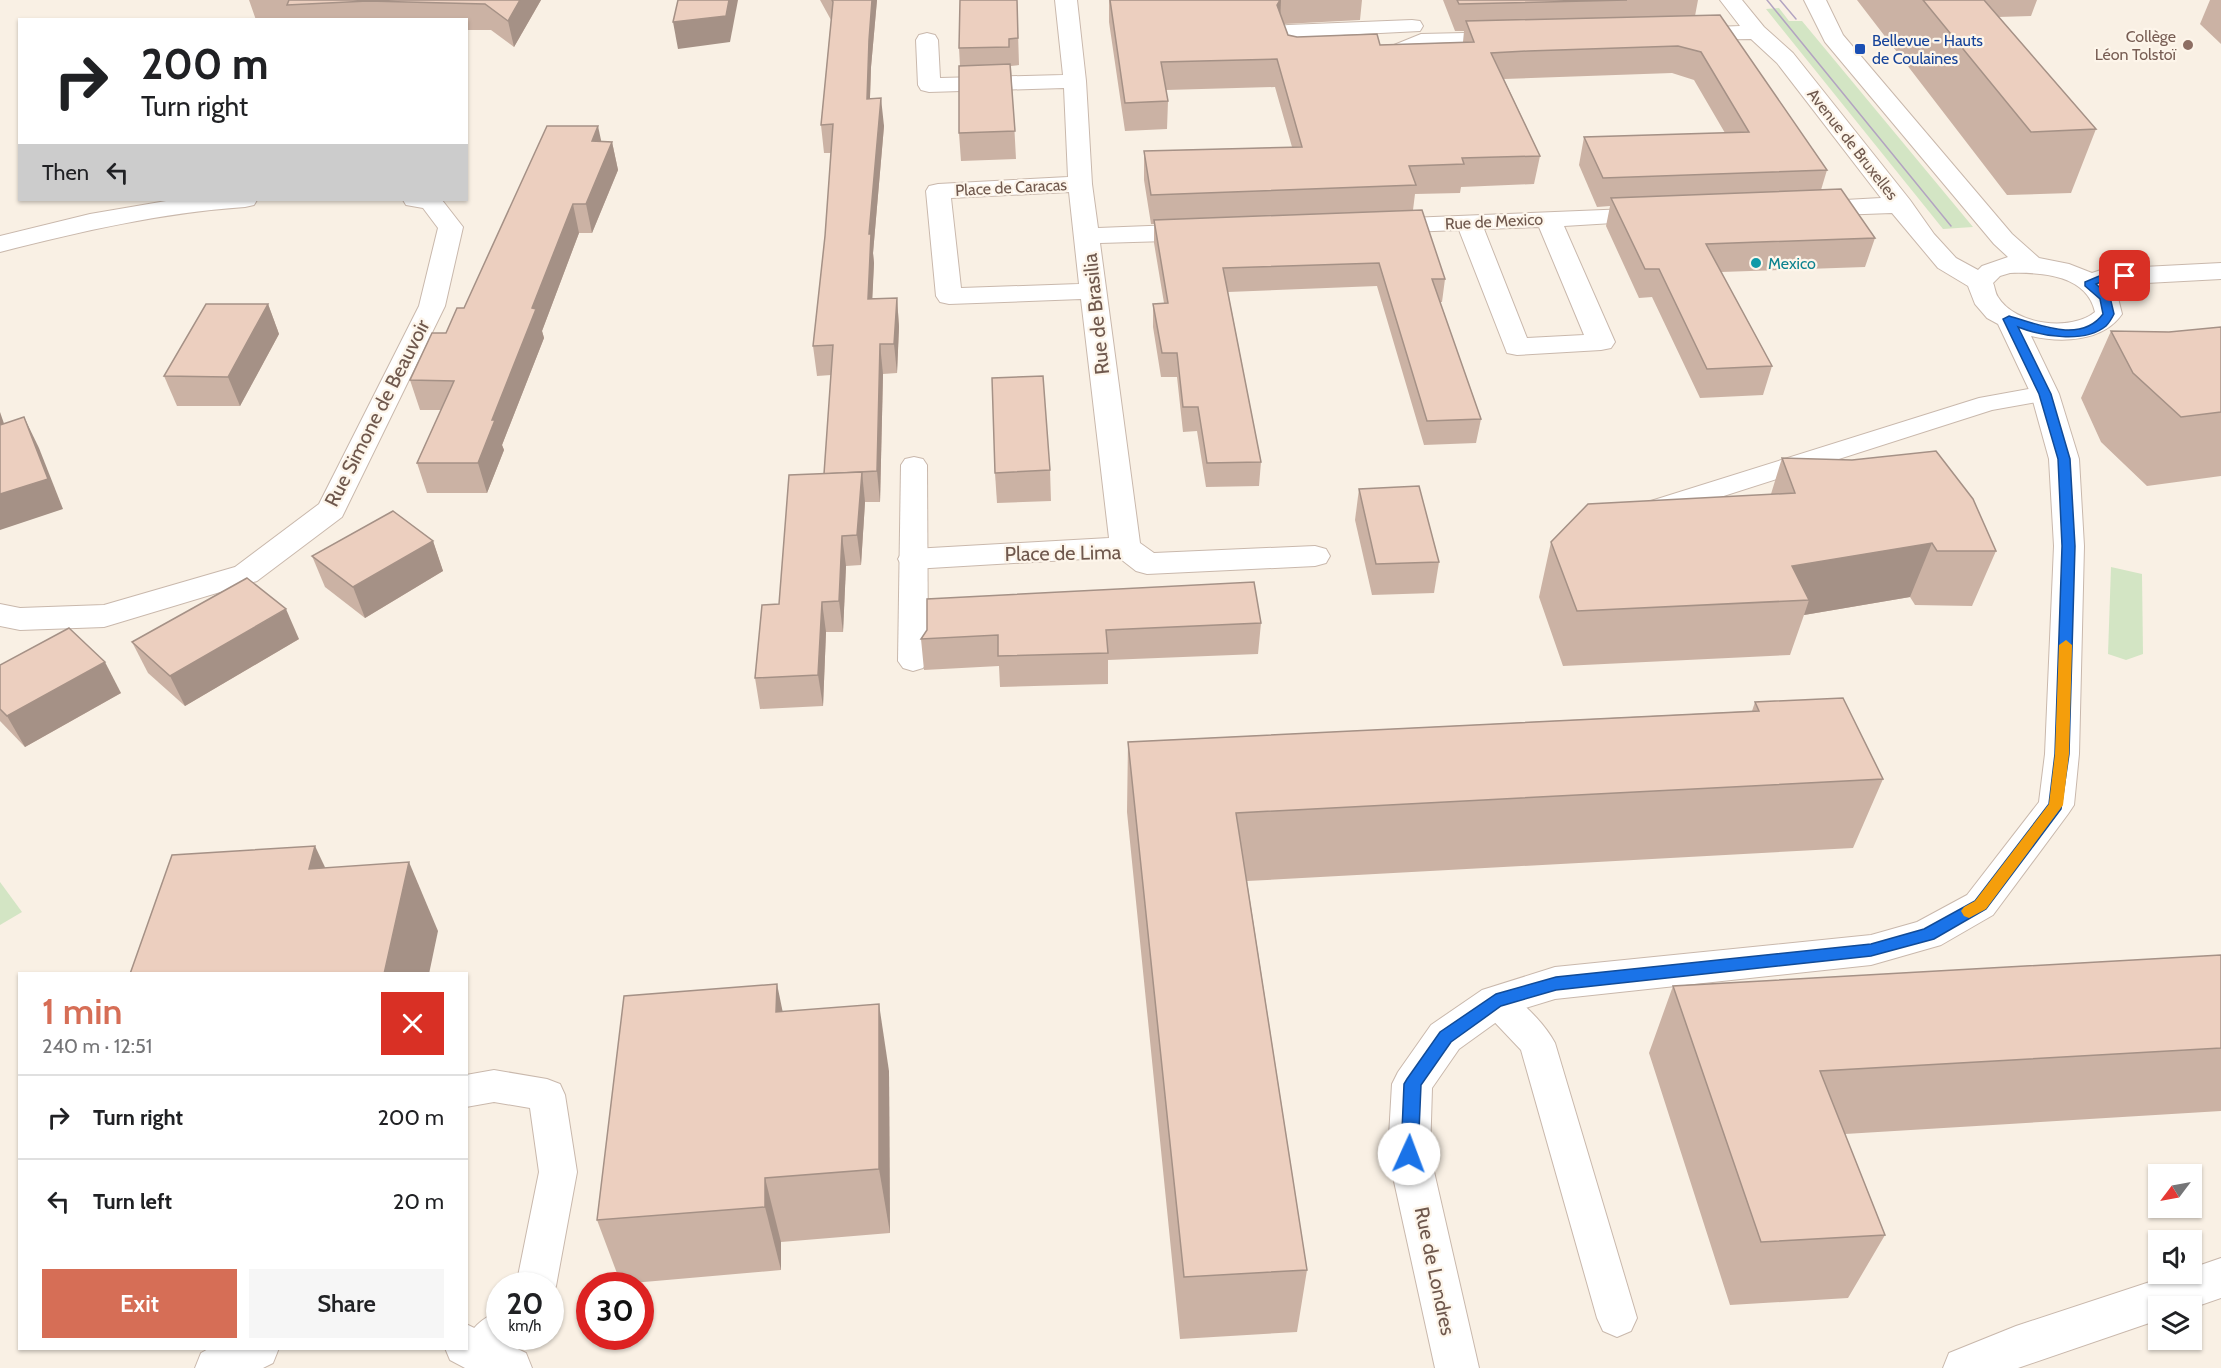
<!DOCTYPE html>
<html lang="en">
<head>
<meta charset="utf-8">
<style>
	body { margin:0; font-family:Cabin,sans-serif; background:#f6f6f6; color:#202124; height:100vh; display:flex; flex-direction:column; font-size:22px; white-space:nowrap }
	* { box-sizing:border-box; margin:0 }
	p { font-size:20px; color:#757577 }
	.icon { flex:none; width:33px; height:33px; fill:none; stroke:currentColor; stroke-width:2; stroke-linecap:round; stroke-linejoin:round }
	.map { position:relative; flex:1; overflow:hidden }
	.sheet { position:absolute; left:18px; top:972px; width:450px; height:378px; display:flex; flex-direction:column; background:#fff; border-radius:0px; box-shadow:0 2px 4px #0004 }
	.sheet>* { flex:none }
	.hud { position:absolute; left:18px; top:18px; width:450px; height:183px; border-radius:0px; box-shadow:0 2px 4px #0004; background:#fff; color:#202124; overflow:hidden }
	.needle { width:39px; rotate:238deg }
	.buttons { position:absolute; left:2148px; top:1164px; display:grid; gap:12px }
	.buttons a { display:grid; place-items:center; width:54px; height:54px; border-radius:0px; background:#fff; box-shadow:0 2px 4px #0004; font-size:30px }
	.speed { position:absolute; left:486px; top:1272px; display:flex; gap:12px; font-size:30px; font-weight:700; text-align:center }
	.speed>* { display:grid; place-content:center; width:78px; height:78px; border-radius:50%; background:#fff; box-shadow:0 2px 4px #0004; line-height:1 }
	.speed small { font-size:15px; font-weight:400 }
	.speed .limit { border:9px solid #d22; background:#fff; color:#111 }
	.pin { position:absolute; display:grid; place-items:center; width:51px; height:51px; color:#fff; margin:-26px; border-radius:12px; box-shadow:0 3px 9px #0006 }
	.me { position:absolute; width:66px; margin:-33px; rotate:2deg; stroke-linejoin:round; filter:drop-shadow(0 0 4px #0008) }
	.turn { display:flex; align-items:center; gap:21px; height:126px; padding:0 24px; font-size:27px }
	.turn .icon { width:78px; height:78px; stroke-width:2.5 }
	.turn b { display:block; font-size:42px; line-height:51px }
	.then { display:flex; align-items:center; height:57px; padding:0 24px; background:#0003; gap:12px; font-size:22px }
	.round { display:grid; place-items:center; flex:none; width:63px; height:63px; border-radius:0px; background:#f6f6f6 }
	.summary { display:flex; align-items:center; justify-content:space-between; height:102px; padding:0 24px }
	h1 { font-size:36px; font-weight:600; line-height:45px; color:#d66e56 }
	.primary-button { display:flex; gap:12px; margin-top:auto; padding:12px 24px }
	.primary-button a { flex:1; height:69px; border-radius:0px; background:#d66e56; color:#fff; font-size:24px; font-weight:600; line-height:69px; text-align:center }
	.primary-button a+a { background:#f6f6f6; color:#202124 }
	ul { padding:0; list-style:none }
	li { display:flex; align-items:center; gap:18px; height:84px; padding:0 24px; border-top:2px solid #e0e0e0 }
	li div { flex:1 }
	li b { display:block; font-size:22px }
	li em { font-style:normal }
	.map>svg:first-child { display:block }
</style>
</head>
<body>
<div class="map">
<svg width="2221" height="1368" viewBox="0 0 2221 1368">
	<rect width="100%" height="100%" fill="#f9f0e4"/>
	<g fill="#d3e5c4">
		<path d="M1779 8 1789 21H1802L1973 227 1943 229 1766 9Z"/>
		<path d="M2111 567 2142 574 2143 654 2126 660 2108 654Z"/>
		<path d="M0 882 22 912 0 925Z"/>
	</g>
	<g fill="none" stroke-linecap="round" stroke-linejoin="round">
		<defs>
			<g id="lane">
				<path d="M2045 386 2054 389 2058 394 2054 399 1992 410 1658 517 1648 520 1638 517 1634 511 1638 505 1979 398Z"/>
				<path d="M914 457 923 459 927 465 928 661 923 668 913 671 903 668 898 661 901 465 905 459Z"/>
				<path d="M1496 987C1516 993 1545 1024 1555 1043L1637 1318 1631 1331 1617 1337 1603 1331 1597 1318 1521 1050 1484 1011 1478 1001 1484 991Z"/>
				<path d="M494 1070 547 1079 560 1084 565 1095 577 1172 556 1286 550 1298V1286H516L539 1172 530 1108 494 1102 466 1107V1075Z"/>
				<path d="M500 1311V1336H517C508 1358 491 1368 468 1365L462 1351 466 1348C466 1330 484 1317 500 1311Z"/>
			</g>
			<g id="street">
				<path d="M1055 0H1077L1086 81 1092 184 1098 228 1200 224 1209 227 1213 232 1209 237 1200 240 1100 243 1140 543 1154 553 1315 546 1326 549 1330 556 1326 563 1315 566 1147 574 1136 571 1118 557 913 569 902 566 898 559 902 552 913 549 1109 538 1081 299 949 304 940 302 936 296 926 191 929 186 938 184 1068 177 1064 88 929 92 921 90 918 85 916 40 919 35 927 33 935 35 938 40 940 78 1063 75ZM1069 192 1079 284 961 288 951 198Z"/>
				<path d="M1720 0H1742L1764 27 1793 53 1910 200 1934 234 1956 258 1978 270 1982 266 2008 257 1994 244 1825 42 1804 0H1826L1843 35 2012 234 2039 258 2069 264 2092 273 2104 269 2221 263V279L2109 285 2118 298 2122 314C2103 342 2061 343 2031 336L2059 394 2079 459 2084 546 2079 754 2074 805 2068 814 1993 915 1941 945 1871 965 1555 999 1509 1013 1459 1049 1432 1088 1430 1154 1479 1368H1435L1388 1154 1392 1084 1398 1072 1431 1025 1482 990 1555 967 1871 935 1917 922 1967 895 2039 802 2045 754 2054 546 2049 459 2031 394 1998 324 1987 318 1975 304 1968 286 1938 268 1892 213 1809 216 1800 214 1797 209 1800 204 1809 202 1881 198 1777 63 1751 39 1689 40 1681 39 1678 34 1681 29 1689 28 1740 26ZM2010 273C2042 272 2087 275 2095 312 2071 332 2015 325 1998 297 1995 293 1995 287 1993 283L2000 276Z"/>
				<path d="M1412 20 1420 21 1423 26 1420 31 1301 37 1304 48 1326 49 1329 54 1326 59 1295 62 1287 60 1277 31 1280 26 1288 25Z"/>
				<path d="M1508 32 1516 34 1519 39 1516 44 1424 47 1397 58 1365 57 1362 52 1365 47 1394 45 1421 34Z"/>
				<path d="M172 200H257L254 205 245 207C160 213 83 231 0 252V236L90 214Z"/>
				<path d="M403 200H442L463 227 445 306 342 517 257 581 104 627 20 630 0 626V604L20 608 104 605 235 567 319 504 419 306 438 228 423 208 406 205Z"/>
				<path d="M1653 208 1662 210 1665 215 1662 220 1564 226 1615 342 1611 348 1601 350 1517 355 1507 353 1459 230 1384 233 1375 231 1372 226 1375 221 1384 219ZM1539 227 1584 335 1527 338 1484 229Z"/>
				<path d="M2221 1258V1298L2192 1308 2158 1306V1320L2018 1368H1943L1949 1353 2016 1326 2174 1274H2192V1268Z"/>
				<path d="M466 1324 526 1353 532 1368H465L450 1360 445 1348H466Z"/>
				<path d="M210 1348H279L273 1363 263 1368H195L201 1353Z"/>
			</g>
		</defs>
		<use href="#lane" stroke="#c9b8ac" stroke-width="2"/>
		<use href="#street" stroke="#c9b8ac" stroke-width="2"/>
		<use href="#lane" fill="#fff" fill-rule="evenodd"/>
		<use href="#street" fill="#fff" fill-rule="evenodd"/>
		<g stroke="#b3a4c1" stroke-width="1.5">
			<path d="M1767 0 1951 226"/>
			<path d="M1780 0 1796 19"/>
		</g>
	</g>
	<g fill="#cbb2a4">
		<path d="M249 0H541L514 47 491 30H466V20H256Z"/>
		<path d="M820 0H877L871 67 870 98 884 126 873 253 874 263 872 298H897L899 327 897 373 883 374 880 502H865L861 565 846 566 843 632H826L823 706 760 709 755 678 824 474 831 375 817 376 813 346 825 236 831 153H824L821 125 831 20Z"/>
		<path d="M1017 0 1019 65 1011 66 1016 159 961 161 959 133 960 66 959 48Z"/>
		<path d="M1109 0H1362L1360 20 1284 24 1288 35 1297 37 1380 45 1463 42 1464 31H1455L1443 0H1698L1695 16 1827 170 1821 190 1875 238 1865 267 1721 272 1772 366 1763 395 1700 398 1652 297 1639 298 1606 226 1610 206 1597 207 1579 165 1584 137 1725 133 1694 80 1672 73 1504 79 1540 156 1534 184 1461 187 1460 193 1415 194 1413 210 1445 279 1442 302H1440L1481 419 1476 443 1424 445 1377 286 1228 292 1261 462 1259 486 1206 487 1197 431 1183 432 1177 377H1161L1153 327V304L1164 303 1154 243V224H1151L1144 180V151L1292 147 1275 87 1166 90 1168 101 1167 129 1125 131 1109 22Z"/>
		<path d="M1857 0H2037L2031 16 1998 17 2096 129 2071 193 2007 195Z"/>
		<path d="M2210 0H2221V44L2200 24Z"/>
		<path d="M602 142H612L618 170 592 233H579L542 331 544 338 502 445 504 450 487 493H427L417 463 441 410H420L410 380 464 308Z"/>
		<path d="M268 304 279 334 240 406H177L164 376Z"/>
		<path d="M2221 327V476L2147 486 2101 442 2081 398 2111 331 2169 332Z"/>
		<path d="M1782 458 1996 551 1972 606 1915 605 1910 597 1804 615 1790 655 1563 666 1539 597 1551 542 1771 494Z"/>
		<path d="M1050 470 1051 501 997 503 995 473Z"/>
		<path d="M1359 489 1439 562 1434 593 1372 595 1355 520Z"/>
		<path d="M433 541 443 571 365 618 325 587 312 556Z"/>
		<path d="M1261 623 1258 654 1108 660V684L1000 687 999 666 924 670 921 639 927 630Z"/>
		<path d="M299 639 185 706 148 673 132 642Z"/>
		<path d="M0 665 121 693 25 747 0 721Z"/>
		<path d="M1755 702 1883 779 1853 848 1247 881 1307 1270 1297 1332 1180 1339 1127 812 1128 742 1752 711Z"/>
		<path d="M2221 955V1111L1845 1134 1885 1235 1848 1298 1730 1305 1649 1053 1673 986Z"/>
		<path d="M889 1071 890 1233 781 1242V1270L621 1284 597 1220Z"/>
	</g>
	<g fill="#a59186">
		<path d="M520 0H541L514 47 508 21Z"/>
		<path d="M729 0H738L730 42 678 49 673 22Z"/>
		<path d="M872 0H877L871 67 869 126 867 99 869 40Z"/>
		<path d="M1280 0H1281L1280 24 1277 5Z"/>
		<path d="M881 98 884 126 873 253 874 263 871 328 868 299 869 234Z"/>
		<path d="M598 126 604 154 592 141Z"/>
		<path d="M612 142 618 170 592 233 586 204Z"/>
		<path d="M573 204 579 233 542 331 544 338 502 445 504 450 487 493 478 463 492 420 532 308Z"/>
		<path d="M897 298 899 327 897 373 894 344Z"/>
		<path d="M268 304 279 334 240 406 228 377Z"/>
		<path d="M880 344 883 374 880 502 877 471Z"/>
		<path d="M0 412 15 455 0 427Z"/>
		<path d="M24 417 39 448 63 509 0 530V494Z"/>
		<path d="M862 472 865 502 861 565 857 535Z"/>
		<path d="M842 536 846 566 843 632 839 601Z"/>
		<path d="M433 541 443 571 365 618 353 587Z"/>
		<path d="M1932 543 1910 597 1804 615 1809 600 1792 566Z"/>
		<path d="M822 602 826 632 823 706 818 675Z"/>
		<path d="M286 609 299 639 185 706 170 676Z"/>
		<path d="M105 662 121 693 25 747 7 716Z"/>
		<path d="M315 846 347 914 309 869Z"/>
		<path d="M409 862 438 931 429 974H384Z"/>
		<path d="M777 984 791 1052 776 1012Z"/>
		<path d="M879 1004 889 1071 890 1233 879 1169Z"/>
		<path d="M765 1178 781 1242V1270L765 1207Z"/>
	</g>
	<g fill="#eccfbf" stroke="#a59186" stroke-width="1.5">
		<path d="M289 0H520L508 21 485 4 368 1 287 5Z"/>
		<path d="M678 0H729L726 16 673 22Z"/>
		<path d="M832 0H872L869 40 867 99 881 98 869 234H871L868 299 897 298 894 344H880L877 471 824 474 833 345 813 346 825 236 833 124 821 125 833 2Z"/>
		<path d="M960 0H1017L1018 38 1009 39V47L959 48Z"/>
		<path d="M1110 0H1280L1277 5 1288 35 1297 37 1377 34 1380 45 1474 42 1466 21 1720 15 1827 170 1603 178 1584 137 1749 132 1701 52 1678 46 1528 51 1491 53 1540 156 1462 158 1464 164 1409 166 1416 185 1151 195 1144 151 1302 147 1277 59 1161 62 1168 101 1125 103Z"/>
		<path d="M1457 0H1627L1459 4Z"/>
		<path d="M1923 0H1984L2096 129 2031 132Z"/>
		<path d="M1010 64 1015 131 959 133V66Z"/>
		<path d="M547 126H598L592 141 612 142 586 204H573L532 308 536 309 492 420H495L478 463H417L454 381 410 380 432 333H446L457 308H464Z"/>
		<path d="M1841 189 1875 238 1706 244 1772 366 1707 369 1659 269H1645L1611 198Z"/>
		<path d="M1422 210 1445 279H1432L1481 419 1427 421 1379 263 1223 268 1261 462 1207 463 1198 407H1183L1177 353H1162L1153 304 1168 303 1154 220Z"/>
		<path d="M206 304H268L228 377 164 376Z"/>
		<path d="M2221 327V412L2181 417 2133 373 2111 331 2169 332Z"/>
		<path d="M1043 376 1050 470 995 473 992 378Z"/>
		<path d="M24 417 48 479 0 494V425Z"/>
		<path d="M1936 451 1973 499 1996 551H1937L1932 543 1792 566 1809 600 1577 611 1551 542 1588 504 1795 493 1782 458 1852 460Z"/>
		<path d="M862 472 857 535 842 536 839 601 822 602 818 675 755 678 762 605 779 604 789 475Z"/>
		<path d="M1419 486 1439 562 1376 564 1359 489Z"/>
		<path d="M393 511 433 541 353 587 312 556Z"/>
		<path d="M247 578 286 609 170 676 132 642Z"/>
		<path d="M1254 582 1261 623 1106 630 1108 653 998 656V635L921 639 927 630V599Z"/>
		<path d="M69 628 105 662 7 716 0 709V665Z"/>
		<path d="M1843 698 1883 779 1236 813 1307 1270 1184 1277 1128 742 1759 711 1755 702Z"/>
		<path d="M315 846 309 869 409 862 384 974H130L172 855Z"/>
		<path d="M2221 955V1048L1820 1071 1885 1235 1761 1242 1673 986Z"/>
		<path d="M777 984 776 1012 879 1004V1169L765 1178V1207L597 1220 624 996Z"/>
	</g>
	<path fill="#1a73e8" stroke="#114b97" stroke-width="1.5" d="M2125 272 2129 273V278L2106 280 2096 284 2110 297 2114 314C2112 318 2109 323 2106 326 2084 344 2041 336 2018 327L2051 394 2070 459 2075 546 2069 754 2061 809 1986 909 1934 939 1871 956 1556 990 1501 1006 1451 1042 1421 1085 1418 1154 1415 1159 1409 1162 1403 1159 1401 1154 1404 1084 1407 1079 1440 1032 1496 994 1556 977 1871 944 1924 929 1975 901 2049 804 2055 754 2062 546 2058 459 2039 394 2003 319 2009 316C2037 324 2081 344 2103 314L2100 299 2085 286V282L2104 274Z"/>
	<path fill="#f59e0b" d="M2066 640 2072 645 2069 754 2063 805 1986 909 1969 918 1964 916 1961 911 1964 907 1975 901 2049 804 2055 754 2059 645Z"/>
	<circle fill="#8d6e63" stroke="#fdf5ea" stroke-width="2" cx="2188" cy="45" r="6"/>
	<rect fill="#1a4fb4" stroke="#fdf5ea" stroke-width="2" x="1854" y="43" width="12" height="12" rx="3"/>
	<circle fill="#0f9aa8" stroke="#fdf5ea" stroke-width="2" cx="1756" cy="263" r="6"/>
	<g text-anchor="middle" stroke-width="4.5" stroke-linejoin="round" paint-order="stroke">
		<g font-size="16" fill="#785e54" stroke="#fdf5ea" text-anchor="end">
			<text x="2176" y="42">Collège<tspan x="2176" dy="18">Léon Tolstoï</tspan></text>
		</g>
		<g font-size="16" fill="#164399" stroke="#fdf5ea" text-anchor="start">
			<text x="1872" y="46">Bellevue - Hauts<tspan x="1872" dy="18">de Coulaines</tspan></text>
		</g>
		<g font-size="16" fill="#6f584d" stroke="#fdf5ea">
			<text transform="translate(1853 144) rotate(52)" y="6">Avenue de Bruxelles</text>
			<text transform="translate(1011 187) rotate(-3)" y="6">Place de Caracas</text>
			<text transform="translate(1494 221) rotate(-3)" y="6">Rue de Mexico</text>
		</g>
		<g font-size="16" fill="#0d838f" stroke="#fdf5ea" text-anchor="start">
			<text x="1768" y="269">Mexico</text>
		</g>
		<g font-size="20" fill="#6f584d" stroke="#fdf5ea">
			<text transform="translate(1096 314) rotate(-96)" y="7">Rue de Brasilia</text>
			<text transform="translate(377 413) rotate(-63)" y="7">Rue Simone de Beauvoir</text>
			<text transform="translate(1063 553) rotate(-1)" y="7">Place de Lima</text>
			<text transform="translate(1435 1271) rotate(78)" y="7">Rue de Londres</text>
		</g>
	</g>
</svg>
<div class="buttons">
<a><svg class="needle" viewBox="-14 -14 28 28"><path d="M0-13l5 13h-10z" fill="#e53935"/><path d="M0 13l5-13h-10z" fill="#757577"/></svg></a>
<a><svg class="icon" aria-label="sound" viewBox="0 0 24 24"><path d="M4 9h4l5-4v14l-5-4H4zM17 9q2 3 0 6"/></svg></a>
<a><svg class="icon" aria-label="layers" viewBox="0 0 24 24"><path d="M12 4l9 5-9 5-9-5zM3 14l9 5 9-5"/></svg></a>
</div>
<div class="speed"><div>20<small>km/h</small></div><div class="limit">30</div></div>
<div class="pin" style="left:2125px;top:276px;background:#d93025"><svg class="icon" aria-label="arrive" viewBox="0 0 24 24"><path d="M6 21V4h12l-3 4 3 4H6"/></svg></div>
<svg class="me" style="left:1409px;top:1154px" viewBox="-20 -20 40 40"><circle r="19" fill="#fff"/><path d="M0-13L10 11 0 6-10 11z" fill="#1a73e8"/></svg>
<div class="hud">
<div class="turn"><svg class="icon" aria-label="right" viewBox="0 0 24 24"><path d="M7 20v-9h11M14 6l5 5-5 5"/></svg><div><b>200 m</b>Turn right</div></div>
<div class="then">Then<svg class="icon" aria-label="left" viewBox="0 0 24 24"><path d="M17 20v-9H6M10 6l-5 5 5 5"/></svg></div>
</div>
<section class="sheet">
<div class="summary"><div><h1>1 min</h1><p>240 m · 12:51</p></div><a class="round" style="background:#d93025;color:#fff"><svg class="icon" aria-label="close" viewBox="0 0 24 24"><path d="M6 6l12 12M18 6L6 18"/></svg></a></div>
<ul>
<li><svg class="icon" aria-label="right" viewBox="0 0 24 24"><path d="M7 20v-9h11M14 6l5 5-5 5"/></svg><div><b>Turn right</b></div><em>200 m</em></li>
<li><svg class="icon" aria-label="left" viewBox="0 0 24 24"><path d="M17 20v-9H6M10 6l-5 5 5 5"/></svg><div><b>Turn left</b></div><em>20 m</em></li>
</ul>
<div class="primary-button"><a>Exit</a><a>Share</a></div>
</section>
</div>
</body>
</html>
